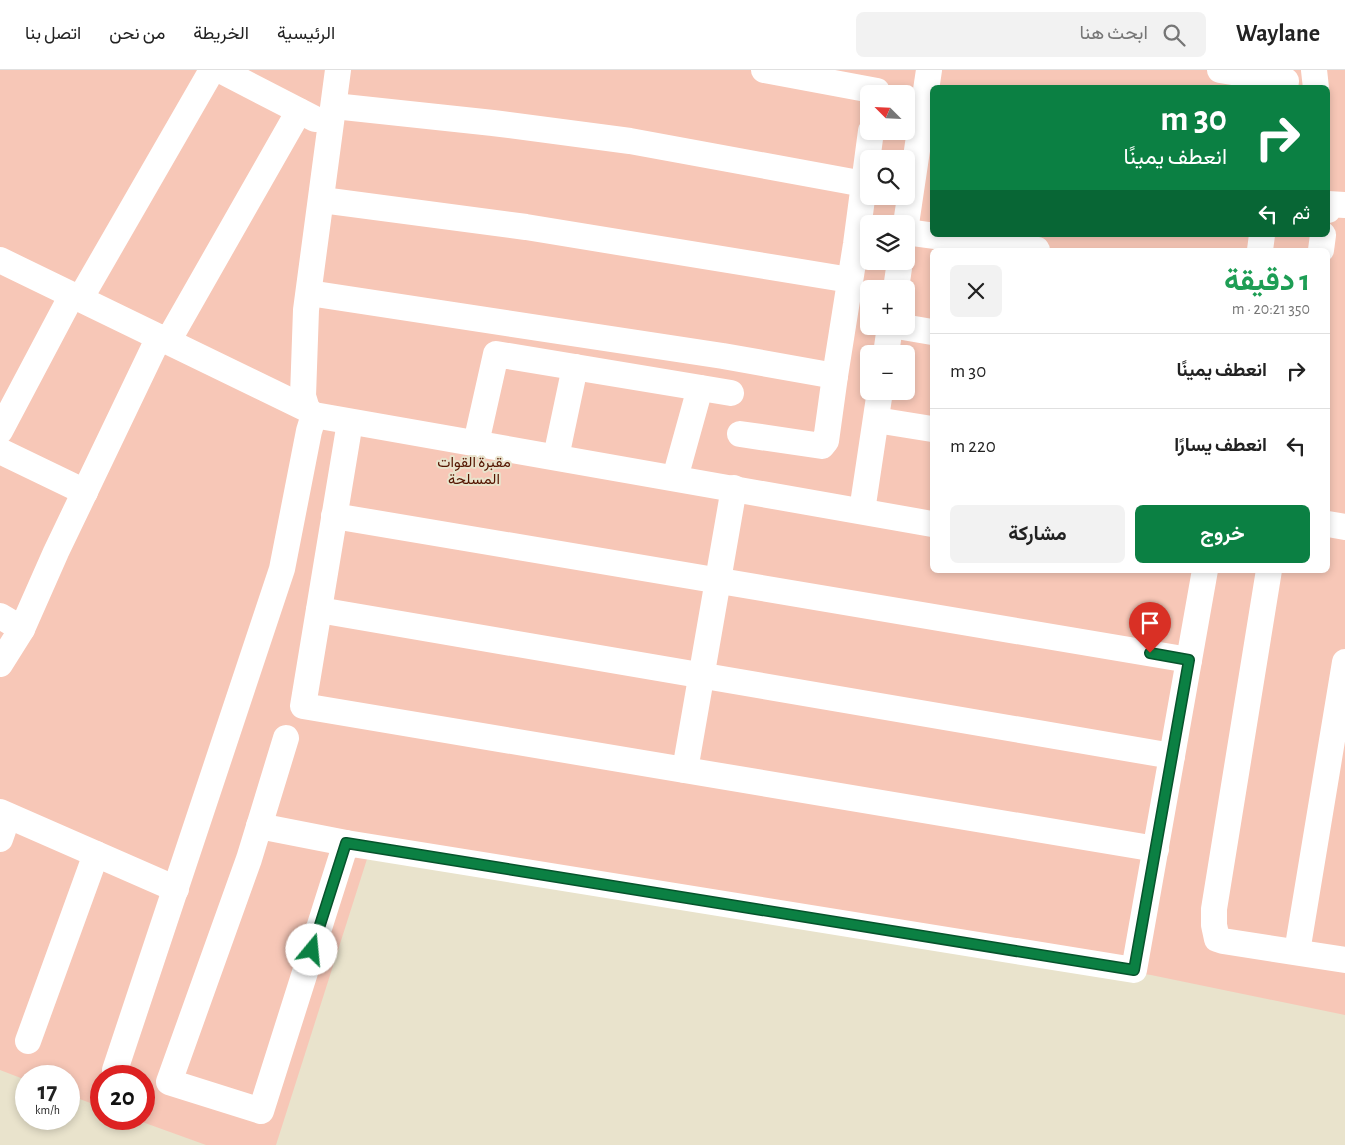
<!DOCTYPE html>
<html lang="ar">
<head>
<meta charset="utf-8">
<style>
	body { margin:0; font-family:"Alegreya Sans",Vazirmatn,sans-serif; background:#f2f2f2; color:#222; direction:rtl; height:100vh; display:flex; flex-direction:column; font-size:19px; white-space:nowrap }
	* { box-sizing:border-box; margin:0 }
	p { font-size:16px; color:#767676 }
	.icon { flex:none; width:28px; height:28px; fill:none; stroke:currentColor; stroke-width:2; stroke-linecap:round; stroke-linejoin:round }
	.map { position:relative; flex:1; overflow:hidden; direction:ltr }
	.panel { position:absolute; left:930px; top:178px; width:400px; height:325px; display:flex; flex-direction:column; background:#fff; border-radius:8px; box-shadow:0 2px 8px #0003; direction:rtl }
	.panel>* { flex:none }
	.banner { position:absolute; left:930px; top:15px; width:400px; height:152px; border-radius:8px; box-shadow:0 2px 8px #0003; direction:rtl; background:#0b8043; color:#fff; overflow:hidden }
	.needle { width:32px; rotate:294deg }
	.fabs { position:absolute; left:860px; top:15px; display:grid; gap:10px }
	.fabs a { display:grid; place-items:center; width:55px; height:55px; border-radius:8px; background:#fff; box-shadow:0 2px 8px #0003; font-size:25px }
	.speed { position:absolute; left:15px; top:995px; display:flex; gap:10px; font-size:25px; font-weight:700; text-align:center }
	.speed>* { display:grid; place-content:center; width:65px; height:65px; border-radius:50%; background:#fff; box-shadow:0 2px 8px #0003; line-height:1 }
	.speed small { font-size:12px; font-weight:400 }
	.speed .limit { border:8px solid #d22; background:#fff; color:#111 }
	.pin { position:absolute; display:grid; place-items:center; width:42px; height:42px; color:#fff; margin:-51px -21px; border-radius:50% 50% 50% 0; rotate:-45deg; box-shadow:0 0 5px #0007 }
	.pin .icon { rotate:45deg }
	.me { position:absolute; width:55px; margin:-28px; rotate:17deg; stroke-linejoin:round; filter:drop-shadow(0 0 4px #0008) }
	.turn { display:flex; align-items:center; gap:18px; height:105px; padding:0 20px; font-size:22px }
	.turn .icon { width:65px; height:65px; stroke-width:2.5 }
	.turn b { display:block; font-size:35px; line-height:42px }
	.then { display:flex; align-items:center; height:48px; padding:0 20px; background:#0003; gap:10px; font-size:19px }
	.round { display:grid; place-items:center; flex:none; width:52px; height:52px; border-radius:8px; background:#f2f2f2 }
	.headline { display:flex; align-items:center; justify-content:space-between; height:85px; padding:0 20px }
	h1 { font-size:30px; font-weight:700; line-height:38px; color:#1e9e55 }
	.action { display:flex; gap:10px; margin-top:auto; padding:10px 20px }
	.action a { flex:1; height:58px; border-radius:8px; background:#0b8043; color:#fff; font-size:20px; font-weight:700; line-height:58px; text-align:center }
	.action a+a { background:#f2f2f2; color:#222 }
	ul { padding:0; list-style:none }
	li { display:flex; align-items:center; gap:15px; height:75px; padding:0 20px; border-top:1px solid #e0e0e0 }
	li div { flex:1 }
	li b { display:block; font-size:19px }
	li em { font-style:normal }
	header { display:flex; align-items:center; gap:30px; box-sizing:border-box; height:70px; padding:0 25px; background:#fff; border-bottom:1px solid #e0e0e0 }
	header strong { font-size:24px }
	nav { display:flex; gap:28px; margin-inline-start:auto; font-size:18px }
	.search { width:350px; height:45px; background:#f2f2f2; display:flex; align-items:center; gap:12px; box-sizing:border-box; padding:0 18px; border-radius:8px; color:#767676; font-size:19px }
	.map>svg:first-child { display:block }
</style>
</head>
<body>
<header>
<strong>Waylane</strong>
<div class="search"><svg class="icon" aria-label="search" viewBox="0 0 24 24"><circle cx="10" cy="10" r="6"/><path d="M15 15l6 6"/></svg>ابحث هنا</div>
<nav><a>الرئيسية</a><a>الخريطة</a><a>من نحن</a><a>اتصل بنا</a></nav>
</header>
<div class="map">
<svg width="1345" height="1075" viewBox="0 0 1345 1075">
	<rect width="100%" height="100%" fill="#e9e3cc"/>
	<path fill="#f7c7b7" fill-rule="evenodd" d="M0 0H1345V945L1151 905 367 789 276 1075H206L134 1049H144V1006H101V1037L69 1025V1006H26V1010L0 1000ZM932 18H1328V165H932ZM869 24H906V61H869ZM869 89H906V126H869ZM869 154H906V191H869ZM932 180H1328V500H932ZM869 219H906V256H869ZM869 284H906V321H869Z"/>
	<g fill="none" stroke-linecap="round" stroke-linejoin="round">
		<g stroke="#fff" stroke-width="26">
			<path d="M220 0 315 49"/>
			<path d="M338 0 306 240 303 326 307 339 314 345 932 454"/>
			<path d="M764 0 877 21"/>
			<path d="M1220 0 1286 11 1285 18"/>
			<path d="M1314 0 1316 18"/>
			<path d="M334 36 493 53 630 71 864 114"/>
			<path d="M322 130 526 157 850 210"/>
			<path d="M1328 140V134L1345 135"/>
			<path d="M906 154 929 0"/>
			<path d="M906 162 1037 180"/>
			<path d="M1260 180 1262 165"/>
			<path d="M1321 180 1323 165"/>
			<path d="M0 190 307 339"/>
			<path d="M896 219 900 191"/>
			<path d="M309 223 723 286 835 306"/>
			<path d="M80 229 212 0"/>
			<path d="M897 256 932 262"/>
			<path d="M168 271 299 41"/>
			<path d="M886 284 890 256"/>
			<path d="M876 350 932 359"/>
			<path d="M350 352 303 636 1156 779"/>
			<path d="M0 361 72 225"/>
			<path d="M740 364 822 376 826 371 835 306 856 174 871 61"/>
			<path d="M476 373 496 284 731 323"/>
			<path d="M0 381 85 422"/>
			<path d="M556 387 575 297"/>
			<path d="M675 408 700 318"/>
			<path d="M862 441 880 321"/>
			<path d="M334 446 1189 590"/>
			<path d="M1328 454 1345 457"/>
			<path d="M1269 500 1214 839V855L1217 869 1223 871 1345 890"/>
			<path d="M319 540 1172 686"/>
			<path d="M0 546 22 559 56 482 159 267"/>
			<path d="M0 594 22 559"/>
			<path d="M286 668 249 789 169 1012 261 1041 346 773 1134 900 1205 500"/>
			<path d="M685 700 734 418"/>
			<path d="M0 742 176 819"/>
			<path d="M259 756 346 773"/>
			<path d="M0 769 8 746"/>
			<path d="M1297 882 1345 592"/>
			<path d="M28 971 96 784"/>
			<path d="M115 1000 282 499 309 361 314 345"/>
		</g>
	</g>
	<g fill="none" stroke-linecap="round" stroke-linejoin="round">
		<defs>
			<path id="route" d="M312 880 346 773 1134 900 1189 590 1150 583"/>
		</defs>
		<use href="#route" stroke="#07532c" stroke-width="12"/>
		<use href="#route" stroke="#0b8043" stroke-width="9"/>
	</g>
	<g text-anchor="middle" stroke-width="4" stroke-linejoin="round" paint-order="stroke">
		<g font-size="15" fill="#541500" stroke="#e9e3cc">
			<text x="474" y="397">مقبرة القوات<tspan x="474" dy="17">المسلحة</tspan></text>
		</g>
	</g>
</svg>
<div class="fabs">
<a><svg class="needle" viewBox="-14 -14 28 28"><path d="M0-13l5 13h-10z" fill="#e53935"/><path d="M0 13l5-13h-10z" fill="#767676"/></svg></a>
<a><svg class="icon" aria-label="search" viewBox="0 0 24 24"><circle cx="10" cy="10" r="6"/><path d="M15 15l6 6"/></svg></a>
<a><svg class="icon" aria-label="layers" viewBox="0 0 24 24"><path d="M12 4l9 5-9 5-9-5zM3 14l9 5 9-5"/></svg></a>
<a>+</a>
<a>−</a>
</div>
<div class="speed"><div>17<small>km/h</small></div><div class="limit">20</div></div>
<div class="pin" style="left:1150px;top:583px;background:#d93025"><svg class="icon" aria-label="arrive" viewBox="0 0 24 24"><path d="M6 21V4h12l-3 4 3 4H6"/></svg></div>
<svg class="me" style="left:312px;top:880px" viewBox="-20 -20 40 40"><circle r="19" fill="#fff"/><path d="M0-13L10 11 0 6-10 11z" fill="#0b8043"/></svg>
<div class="banner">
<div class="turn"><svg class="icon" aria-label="right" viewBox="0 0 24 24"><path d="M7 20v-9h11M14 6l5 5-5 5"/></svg><div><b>30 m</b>انعطف يمينًا</div></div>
<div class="then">ثم<svg class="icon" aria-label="left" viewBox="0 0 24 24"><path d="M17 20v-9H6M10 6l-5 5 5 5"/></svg></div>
</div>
<section class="panel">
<div class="headline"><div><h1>1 دقيقة</h1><p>350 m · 20:21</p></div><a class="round"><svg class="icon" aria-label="close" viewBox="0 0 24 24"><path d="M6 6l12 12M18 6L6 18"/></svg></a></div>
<ul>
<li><svg class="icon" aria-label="right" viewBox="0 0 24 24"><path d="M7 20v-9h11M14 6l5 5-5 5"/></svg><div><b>انعطف يمينًا</b></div><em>30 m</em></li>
<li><svg class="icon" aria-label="left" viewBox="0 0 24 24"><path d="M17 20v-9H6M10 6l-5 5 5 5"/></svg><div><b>انعطف يسارًا</b></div><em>220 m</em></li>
</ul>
<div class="action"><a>خروج</a><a>مشاركة</a></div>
</section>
</div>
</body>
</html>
